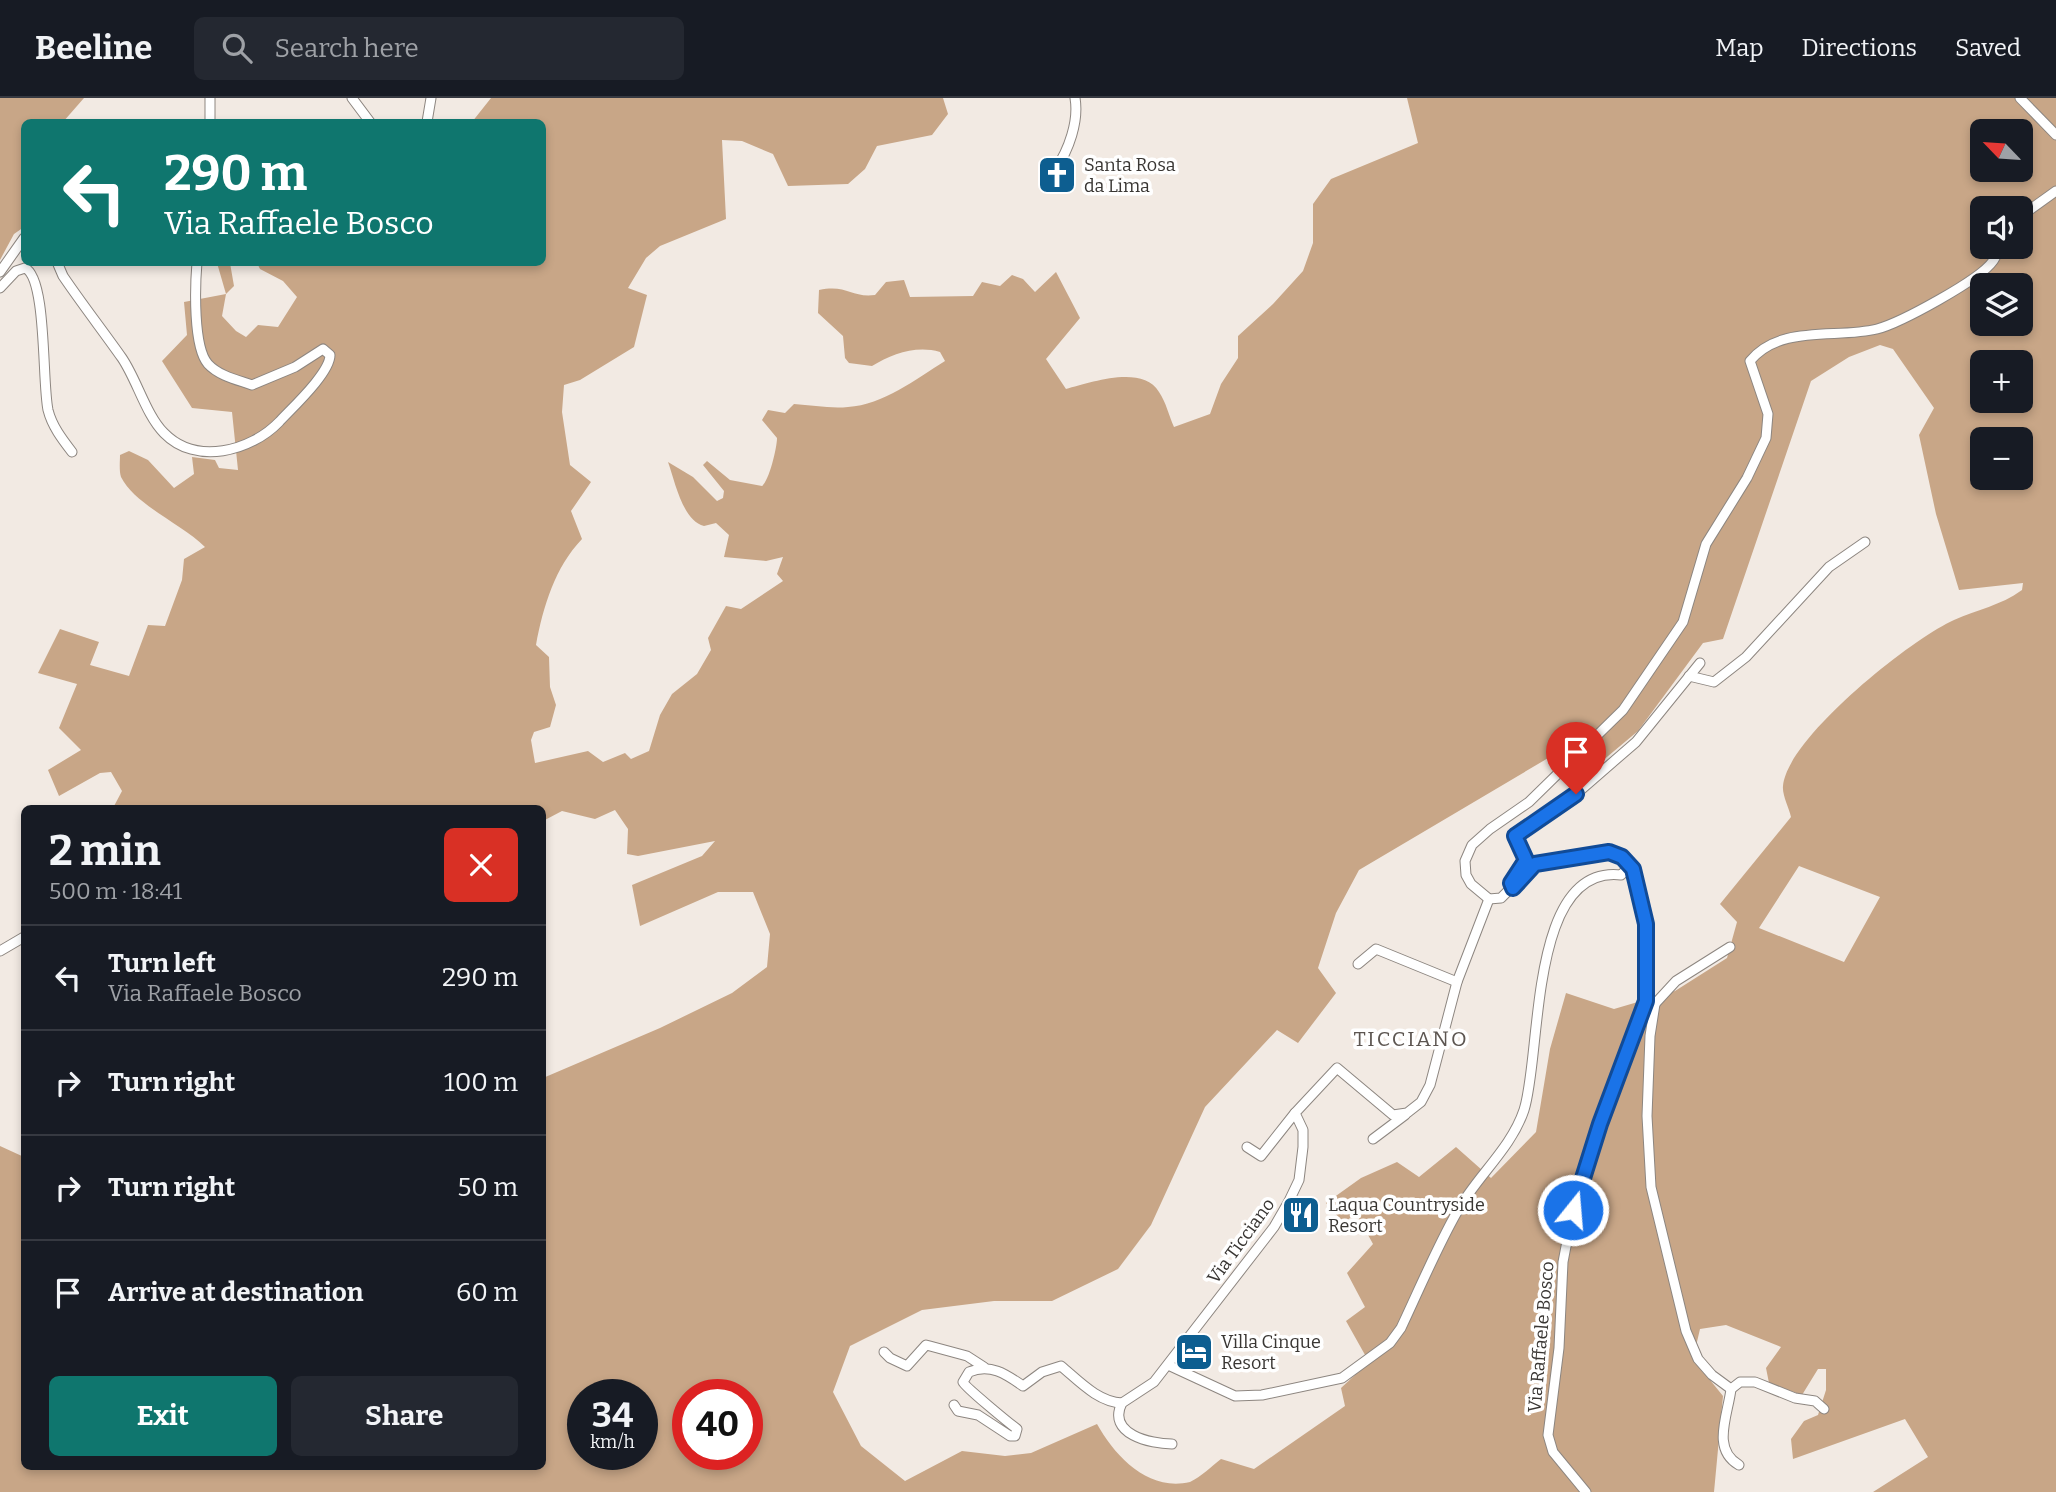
<!DOCTYPE html>
<html lang="en">
<head>
<meta charset="utf-8">
<style>
	body { margin:0; font-family:Bitter,serif; background:#242831; color:#f1f3f6; height:100vh; display:flex; flex-direction:column; font-size:26px; white-space:nowrap }
	* { box-sizing:border-box; margin:0 }
	p { font-size:23px; color:#9ea1a6 }
	.icon { flex:none; width:38px; height:38px; fill:none; stroke:currentColor; stroke-width:2; stroke-linecap:round; stroke-linejoin:round }
	.map { position:relative; flex:1; overflow:hidden }
	.drawer { position:absolute; left:21px; top:707px; width:525px; height:665px; display:flex; flex-direction:column; background:#171b24; border-radius:10px; box-shadow:0 4px 10px #0003 }
	.drawer>* { flex:none }
	.banner { position:absolute; left:21px; top:21px; width:525px; height:147px; border-radius:10px; box-shadow:0 4px 10px #0003; background:#0f766e; color:#fff; overflow:hidden }
	.needle { width:46px; rotate:295deg }
	.fabs { position:absolute; left:1970px; top:21px; display:grid; gap:14px }
	.fabs a { display:grid; place-items:center; width:63px; height:63px; border-radius:10px; background:#171b24; box-shadow:0 4px 10px #0003; font-size:35px }
	.speed { position:absolute; left:567px; top:1281px; display:flex; gap:14px; font-size:35px; font-weight:700; text-align:center }
	.speed>* { display:grid; place-content:center; width:91px; height:91px; border-radius:50%; background:#171b24; box-shadow:0 4px 10px #0003; line-height:1 }
	.speed small { font-size:18px; font-weight:400 }
	.speed .limit { border:10px solid #d22; background:#fff; color:#111 }
	.pin { position:absolute; display:grid; place-items:center; width:60px; height:60px; color:#fff; margin:-72px -30px; border-radius:50% 50% 50% 0; rotate:-45deg; box-shadow:0 0 7px #0007 }
	.pin .icon { rotate:45deg }
	.me { position:absolute; width:77px; margin:-38px; rotate:17deg; stroke-linejoin:round; filter:drop-shadow(0 0 5px #0008) }
	.turn { display:flex; align-items:center; gap:24px; height:147px; padding:0 28px; font-size:32px }
	.turn .icon { width:91px; height:91px; stroke-width:2.5 }
	.turn b { display:block; font-size:49px; line-height:60px }
	.round { display:grid; place-items:center; flex:none; width:74px; height:74px; border-radius:10px; background:#242831 }
	.summary { display:flex; align-items:center; justify-content:space-between; height:119px; padding:0 28px }
	h1 { font-size:42px; font-weight:700; line-height:52px }
	.cta { display:flex; gap:14px; margin-top:auto; padding:14px 28px }
	.cta a { flex:1; height:80px; border-radius:10px; background:#0f766e; color:#fff; font-size:28px; font-weight:700; line-height:80px; text-align:center }
	.cta a+a { background:#242831; color:#f1f3f6 }
	ul { padding:0; list-style:none }
	li { display:flex; align-items:center; gap:21px; height:105px; padding:0 28px; border-top:2px solid #363941 }
	li div { flex:1 }
	li b { display:block; font-size:26px }
	li em { font-style:normal }
	header { display:flex; align-items:center; gap:42px; box-sizing:border-box; height:98px; padding:0 35px; background:#171b24; border-bottom:2px solid #363941 }
	header strong { font-size:33px }
	nav { display:flex; gap:38px; margin-inline-start:auto; font-size:24px }
	.search { width:490px; height:63px; background:#242831; display:flex; align-items:center; gap:18px; box-sizing:border-box; padding:0 24px; border-radius:10px; color:#9ea1a6; font-size:26px }
	.map>svg:first-child { display:block }
</style>
</head>
<body>
<header>
<strong>Beeline</strong>
<div class="search"><svg class="icon" aria-label="search" viewBox="0 0 24 24"><circle cx="10" cy="10" r="6"/><path d="M15 15l6 6"/></svg>Search here</div>
<nav><a>Map</a><a>Directions</a><a>Saved</a></nav>
</header>
<div class="map">
<svg width="2056" height="1394" viewBox="0 0 2056 1394">
	<rect width="100%" height="100%" fill="#f2eae3"/>
	<g fill="#c8a687" fill-rule="evenodd">
		<path d="M0 0H84L63 24H24V129L14 136 0 162Z"/>
		<path d="M491 0H943L948 16 932 37 877 48 865 71 848 86 788 88 773 56 742 43 722 42 726 121 660 148 646 160 628 190 647 197 634 249 580 282 564 287 562 314 570 367 591 384 571 413 582 441C555 469 543 509 536 547L549 559 550 589 556 607 550 629 534 634 531 642 535 665 588 653 603 664 625 655 631 661 649 653 660 617 672 596 697 576 711 552 708 540 726 508 741 511 783 483 777 476 783 459 766 463 724 459 729 437 716 425 704 428C682 422 675 383 668 364L693 379 717 403 723 400 724 393 703 367 707 363 730 382 762 388C769 383 777 350 777 340L762 322 768 312 785 315 794 306C812 307 831 311 848 309 883 307 916 281 945 263L940 254C916 247 892 256 872 268L849 265 845 260 843 238 818 215 819 192C847 186 851 200 875 197L886 184 904 182 910 199 973 198 982 184 1000 188 1012 177 1023 181 1035 194 1056 174 1080 220 1046 261 1066 291C1090 285 1142 266 1159 294 1166 304 1169 318 1174 329L1210 316 1221 286 1238 260V238L1273 206 1303 173 1313 145V106L1331 81 1418 45 1407 0H2056V1394H1873L1928 1359 1905 1321 1793 1361 1791 1341 1804 1323 1818 1317 1826 1292V1271H1818L1802 1297 1769 1285 1766 1270 1781 1249 1726 1227 1700 1231 1693 1261 1723 1298 1714 1394H0V1048L24 1059V1368H542L543 980 660 930 732 895 767 869 770 836 753 794H718L640 828 632 787 702 758 715 743 638 758 627 756 628 731 615 712 595 721 562 713 543 723 542 710H113L122 693 111 674 100 675 59 698 48 672 81 652 59 630 77 586 38 575 60 531 99 544 90 567 129 578 148 527 165 528 182 482 184 461 205 449C182 426 135 407 121 379 119 373 120 363 120 357L129 353 148 362 174 390 194 376 192 359 215 362 219 370 238 372 232 314 192 310 162 263 187 237 184 204 226 196 217 165H230L234 188 226 196 222 218 236 233 246 239 258 227 278 229 297 199 283 183 260 171 257 165 542 164V24H472ZM1983 33H2021V72H1983ZM1983 110H2021V149H1983ZM1983 187H2021V226H1983ZM1880 247 1893 251 1934 310 1919 337 1936 416 1959 492 2023 485 2022 492C2000 508 1978 511 1954 522 1911 541 1787 640 1783 688 1782 697 1789 710 1791 719L1720 806 1737 824 1727 860 1675 893 1614 911 1566 895 1550 951 1536 1034 1491 1080 1456 1049 1419 1079 1397 1064 1361 1080 1326 1105 1344 1125 1356 1115 1373 1146 1347 1175 1365 1209 1346 1223 1369 1264 1341 1290 1345 1308 1254 1371 1221 1361C1212 1368 1201 1379 1190 1384 1148 1394 1115 1358 1097 1326L1031 1355 1005 1358 962 1353 905 1383 861 1348 833 1294 850 1248 922 1212 994 1203H1052L1118 1171 1151 1127 1205 1009 1277 932 1298 945 1336 895 1318 870 1336 815 1359 772 1560 653 1589 674 1638 633 1703 545 1723 541 1811 283 1849 259ZM1983 264H2021V303H1983ZM1983 341H2021V380H1983ZM1799 768 1880 799 1844 864 1759 830ZM583 1297H642V1356H583ZM688 1297H747V1356H688Z"/>
	</g>
	<g fill="none" stroke-linecap="round" stroke-linejoin="round">
		<defs>
			<g id="minor">
				<path d="M210 0V24"/>
				<path d="M352 0 370 24"/>
				<path d="M2020 0 2056 37"/>
				<path d="M427 24 431 0"/>
				<path d="M1055 72C1069 52 1079 23 1075 0"/>
				<path d="M2021 118 2056 93"/>
				<path d="M57 164 63 178C82 206 103 233 122 260 137 282 146 317 164 335 196 368 251 353 279 324 292 310 330 275 330 257L323 251 295 269 252 287C238 282 219 278 208 266 193 249 195 188 197 164"/>
				<path d="M0 174 24 140"/>
				<path d="M0 190 16 173 25 170C47 180 42 284 48 312 52 328 62 341 72 354"/>
				<path d="M1689 578 1714 584 1746 559 1829 469 1865 444"/>
				<path d="M1518 777 1526 762 1515 738 1576 696 1636 644 1700 565"/>
				<path d="M0 853 24 839"/>
				<path d="M1358 866 1376 851 1457 884"/>
				<path d="M1655 906 1650 938 1647 1018 1651 1089 1686 1233 1698 1261 1712 1277 1731 1291C1728 1317 1711 1351 1739 1367"/>
				<path d="M1652 909 1676 883 1730 849"/>
				<path d="M1373 1041 1405 1017"/>
				<path d="M1247 1049 1261 1058 1295 1015"/>
				<path d="M884 1254 890 1260 907 1268 926 1247 930 1248 967 1258 984 1269"/>
				<path d="M1168 1267 1235 1298 1262 1297 1342 1280 1390 1245 1401 1230C1419 1192 1436 1151 1457 1114 1476 1079 1511 1051 1524 1012 1542 957 1528 766 1621 777L1630 768"/>
				<path d="M1731 1291 1740 1284H1755L1795 1300 1815 1303 1824 1311"/>
				<path d="M954 1307 958 1313 978 1317 1010 1338H1015L1017 1331C1009 1325 965 1289 963 1284L969 1274C990 1265 1006 1276 1023 1288L1042 1274 1061 1268C1079 1283 1098 1304 1122 1305"/>
				<path d="M1172 1346C1151 1346 1106 1336 1122 1305L1154 1284 1274 1129 1289 1103 1299 1082 1303 1049V1032L1295 1015 1337 970 1393 1017 1407 1015 1421 1004 1430 987 1457 884 1489 801"/>
				<path d="M1586 1394 1553 1354 1548 1337 1559 1250 1563 1164 1573 1112 1600 1026 1646 903V826L1633 771 1622 759 1609 754 1535 766 1501 800 1489 801 1471 786 1466 777 1465 763 1472 747 1490 731 1529 704 1623 612 1683 524 1706 446 1747 380 1766 340 1768 316 1750 263C1780 226 1837 241 1877 231 1900 225 1980 182 1993 163 1996 159 1998 153 2000 149"/>
			</g>
		</defs>
		<use href="#minor" stroke="#8d8680" stroke-width="11"/>
		<use href="#minor" stroke="#fff" stroke-width="9"/>
	</g>
	<g fill="none" stroke-linecap="round" stroke-linejoin="round">
		<defs>
			<path id="route" d="M1573 1112 1600 1026 1646 903V826L1633 771 1622 759 1609 754 1535 766 1513 790 1511 785 1526 762 1515 738 1576 696"/>
		</defs>
		<use href="#route" stroke="#114b97" stroke-width="18"/>
		<use href="#route" stroke="#1a73e8" stroke-width="12"/>
	</g>
	<defs>
		<symbol id="church-square" viewBox="-11 -11 22 22"><rect x="-9" y="-9" width="18" height="18" rx="4" fill="#0d5e90" stroke="#fff"/><path d="M-1.2-6h2.4v3.5h3.3v2.4h-3.3V6h-2.4V-.1h-3.3v-2.4h3.3Z" fill="#fff"/></symbol>
		<symbol id="restaurant-square" viewBox="-11 -11 22 22"><rect x="-9" y="-9" width="18" height="18" rx="4" fill="#0d5e90" stroke="#fff"/><path d="M-5-6h1v4h1v-4h1v4h1v-4h1v5L-1.5 .5V6h-2V.5L-5-1ZM5-6V6H3V1.5H1.5Q1.5-4 5-6Z" fill="#fff"/></symbol>
		<symbol id="hotel-square" viewBox="-11 -11 22 22"><rect x="-9" y="-9" width="18" height="18" rx="4" fill="#0d5e90" stroke="#fff"/><path d="M-6-4.5h1.5V1H6V5H4.5V3h-9V5H-6ZM-4 0a1.8 1.8 0 1 1 3.6 0ZM.5 0V-2.5h3Q6-2.5 6 0Z" fill="#fff"/></symbol>
	</defs>
	<g fill-rule="evenodd">
		<use href="#church-square" x="1035" y="55" width="44" height="44"/>
		<use href="#restaurant-square" x="1279" y="1095" width="44" height="44"/>
		<use href="#hotel-square" x="1172" y="1232" width="44" height="44"/>
	</g>
	<g text-anchor="middle" stroke-width="7" stroke-linejoin="round" paint-order="stroke">
		<g font-size="18" fill="#393633" stroke="#fff" text-anchor="start">
			<text x="1084" y="73">Santa Rosa<tspan x="1084" dy="21">da Lima</tspan></text>
			<text x="1328" y="1113">Laqua Countryside<tspan x="1328" dy="21">Resort</tspan></text>
			<text x="1221" y="1250">Villa Cinque<tspan x="1221" dy="21">Resort</tspan></text>
		</g>
		<g font-size="18" fill="#393633" stroke="#fff">
			<text transform="translate(1241 1143) rotate(-54)" y="6">Via Ticciano</text>
			<text transform="translate(1541 1239) rotate(-85)" y="6">Via Raffaele Bosco</text>
		</g>
		<g font-size="21" letter-spacing="2" fill="#5d5651" stroke="#fff">
			<text x="1411" y="948">TICCIANO</text>
		</g>
	</g>
</svg>
<div class="fabs">
<a><svg class="needle" viewBox="-14 -14 28 28"><path d="M0-13l5 13h-10z" fill="#e53935"/><path d="M0 13l5-13h-10z" fill="#9ea1a6"/></svg></a>
<a><svg class="icon" aria-label="sound" viewBox="0 0 24 24"><path d="M4 9h4l5-4v14l-5-4H4zM17 9q2 3 0 6"/></svg></a>
<a><svg class="icon" aria-label="layers" viewBox="0 0 24 24"><path d="M12 4l9 5-9 5-9-5zM3 14l9 5 9-5"/></svg></a>
<a>+</a>
<a>−</a>
</div>
<div class="speed"><div>34<small>km/h</small></div><div class="limit">40</div></div>
<div class="pin" style="left:1576px;top:696px;background:#d93025"><svg class="icon" aria-label="arrive" viewBox="0 0 24 24"><path d="M6 21V4h12l-3 4 3 4H6"/></svg></div>
<svg class="me" style="left:1573px;top:1112px" viewBox="-20 -20 40 40"><circle r="17" fill="#1a73e8" stroke="#fff" stroke-width="3"/><path d="M0-11L8 9 0 5-8 9z" fill="#fff"/></svg>
<div class="banner">
<div class="turn"><svg class="icon" aria-label="left" viewBox="0 0 24 24"><path d="M17 20v-9H6M10 6l-5 5 5 5"/></svg><div><b>290 m</b>Via Raffaele Bosco</div></div>
</div>
<section class="drawer">
<div class="summary"><div><h1>2 min</h1><p>500 m · 18:41</p></div><a class="round" style="background:#d93025;color:#fff"><svg class="icon" aria-label="close" viewBox="0 0 24 24"><path d="M6 6l12 12M18 6L6 18"/></svg></a></div>
<ul>
<li><svg class="icon" aria-label="left" viewBox="0 0 24 24"><path d="M17 20v-9H6M10 6l-5 5 5 5"/></svg><div><b>Turn left</b><p>Via Raffaele Bosco</p></div><em>290 m</em></li>
<li><svg class="icon" aria-label="right" viewBox="0 0 24 24"><path d="M7 20v-9h11M14 6l5 5-5 5"/></svg><div><b>Turn right</b></div><em>100 m</em></li>
<li><svg class="icon" aria-label="right" viewBox="0 0 24 24"><path d="M7 20v-9h11M14 6l5 5-5 5"/></svg><div><b>Turn right</b></div><em>50 m</em></li>
<li><svg class="icon" aria-label="arrive" viewBox="0 0 24 24"><path d="M6 21V4h12l-3 4 3 4H6"/></svg><div><b>Arrive at destination</b></div><em>60 m</em></li>
</ul>
<div class="cta"><a>Exit</a><a>Share</a></div>
</section>
</div>
</body>
</html>
